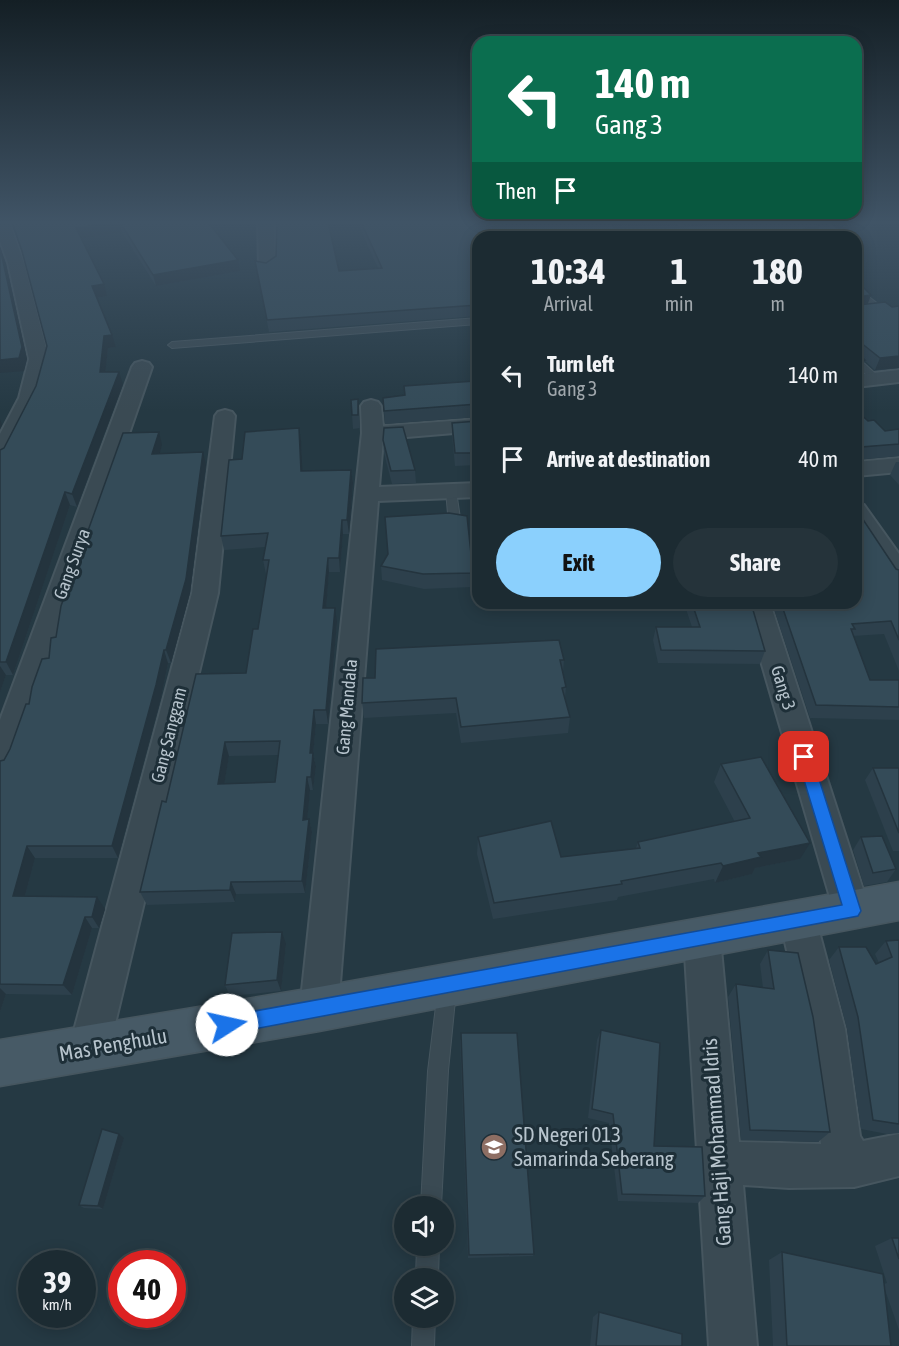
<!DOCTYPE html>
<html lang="en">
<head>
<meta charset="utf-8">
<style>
	body { margin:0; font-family:"Asap Condensed",sans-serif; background:#25333a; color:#f1f3f6; height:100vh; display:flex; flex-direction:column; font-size:22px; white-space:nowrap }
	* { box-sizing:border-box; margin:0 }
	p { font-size:20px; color:#a0a7ac }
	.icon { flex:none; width:33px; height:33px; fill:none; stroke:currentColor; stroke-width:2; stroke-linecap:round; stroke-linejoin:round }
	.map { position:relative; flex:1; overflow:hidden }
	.details { position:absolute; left:472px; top:231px; width:390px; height:378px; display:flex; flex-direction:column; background:#1c2b32; border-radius:18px; box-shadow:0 3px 15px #0003,0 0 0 2px #3a474d }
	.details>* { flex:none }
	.top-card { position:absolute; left:472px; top:36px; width:390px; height:183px; border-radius:18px; box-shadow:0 3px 15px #0003,0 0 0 2px #3a474d; background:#0b6e4f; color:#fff; overflow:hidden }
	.controls { position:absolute; left:394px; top:1196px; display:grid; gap:12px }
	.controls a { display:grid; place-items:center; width:60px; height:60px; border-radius:50%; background:#1c2b32; box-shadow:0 3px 15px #0003,0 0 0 2px #3a474d; font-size:30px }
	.speed { position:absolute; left:18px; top:1250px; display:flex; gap:12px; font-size:30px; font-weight:700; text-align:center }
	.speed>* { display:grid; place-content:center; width:78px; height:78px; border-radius:50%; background:#1c2b32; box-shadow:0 3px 15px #0003,0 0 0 2px #3a474d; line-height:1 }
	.speed small { font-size:15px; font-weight:400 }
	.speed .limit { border:9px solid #d22; background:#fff; color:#111 }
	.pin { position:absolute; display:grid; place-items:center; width:51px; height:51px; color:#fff; margin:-26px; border-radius:12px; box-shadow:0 3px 9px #0006 }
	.me { position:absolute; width:66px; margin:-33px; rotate:80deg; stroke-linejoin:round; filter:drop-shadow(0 0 4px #0008) }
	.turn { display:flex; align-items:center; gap:21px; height:126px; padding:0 24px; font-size:27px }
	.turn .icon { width:78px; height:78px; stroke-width:2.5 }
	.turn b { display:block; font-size:42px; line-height:51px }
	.then { display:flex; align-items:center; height:57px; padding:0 24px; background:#0003; gap:12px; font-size:22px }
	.eta { display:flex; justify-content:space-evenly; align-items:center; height:102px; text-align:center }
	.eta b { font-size:36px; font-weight:700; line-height:42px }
	.cta { display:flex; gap:12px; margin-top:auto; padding:12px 24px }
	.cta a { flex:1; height:69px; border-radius:36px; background:#8bd0fd; color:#111; font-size:24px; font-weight:700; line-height:69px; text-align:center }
	.cta a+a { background:#25333a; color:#f1f3f6 }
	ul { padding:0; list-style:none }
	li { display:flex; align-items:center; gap:18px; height:84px; padding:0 24px }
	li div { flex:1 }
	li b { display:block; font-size:22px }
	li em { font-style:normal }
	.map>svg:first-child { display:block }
</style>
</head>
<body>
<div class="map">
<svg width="899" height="1346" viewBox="0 0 899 1346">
	<rect width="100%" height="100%" fill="#253943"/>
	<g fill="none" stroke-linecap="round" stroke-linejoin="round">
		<defs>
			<g id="lane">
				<path d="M856 287 882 307V311L856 315V310L872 308 856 294Z"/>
				<path d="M478 318V324L172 348 168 345 172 342Z"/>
				<path d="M856 356 879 377V381H873L856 365Z"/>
				<path d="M451 488 456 491 461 525 455 529 449 525 446 491Z"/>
				<path d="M447 981 453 984 456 990 448 1071 441 1206H421L428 1071 438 990 441 984Z"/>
				<path d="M417 1245H439L438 1278H416Z"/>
				<path d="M413 1317H435L434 1346H412Z"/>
			</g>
			<g id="street">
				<path d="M0 222H9L24 263 49 359 39 398 11 455 8 460 0 462V434L19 398 29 359 8 263 0 241Z"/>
				<path d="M258 222H274L275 267 267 272 259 267Z"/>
				<path d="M678 222H694L702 230 699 233H689Z"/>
				<path d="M808 222H825L843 237H825Z"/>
				<path d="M142 361 149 363 152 367 16 761 11 770 0 774V720L132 367 135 363Z"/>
				<path d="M899 370V382L856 387V375Z"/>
				<path d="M371 400 378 402 381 406 383 426 478 419V431L383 439 379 487 478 483V497L378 501 338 1009 333 1023 319 1028 305 1023 300 1009 362 433 361 406 364 402Z"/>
				<path d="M225 410 232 412 235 416 218 593 109 1049 103 1063 89 1069 75 1063 69 1049 192 593 215 416 218 412Z"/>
				<path d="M899 458V472L856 476V462Z"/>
				<path d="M856 503 864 505 899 554V583L890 580 856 527Z"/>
				<path d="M744 603H770L870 911 865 923 852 927 839 923 834 911Z"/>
				<path d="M798 903 811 908 816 920 845 1029 860 1136 863 1141 899 1134V1176L854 1187 789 1188 743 1185 757 1346H709L684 938 689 926 702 921 715 926 720 938 739 1142 821 1144 805 1029 780 920 785 908Z"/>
			</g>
			<path id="secondary" d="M899 882V920L319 1031 0 1086V1040L319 987Z"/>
		</defs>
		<use href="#lane" stroke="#46565f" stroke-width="2"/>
		<use href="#street" stroke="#46565f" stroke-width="4"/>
		<use href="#secondary" stroke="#46565f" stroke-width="3"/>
		<use href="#lane" fill="#3a4a53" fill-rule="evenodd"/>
		<use href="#street" fill="#3a4a53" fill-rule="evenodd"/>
		<use href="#secondary" fill="#475a66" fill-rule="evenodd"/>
	</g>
	<g fill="#2d404c" fill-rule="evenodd">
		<path d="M11 222H208L240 271 156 286 122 232 82 239 107 296 97 298 116 347 108 348 105 372 123 384 77 507 70 505 13 675H6L0 692V450L4 448 36 386 47 346 22 252Z"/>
		<path d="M357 222H610L614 228H626L620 222H698L631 228H666L735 222H819L818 225 819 226 816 237H478V317V316L269 332 255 261 266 263 276 256 339 271 378 268Z"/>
		<path d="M856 280 868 304 892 307 899 306V368L875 370 865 361 860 372 856 373Z"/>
		<path d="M404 386 478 404V417L385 424 383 398 405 395Z"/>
		<path d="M358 399 360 428 353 429 351 400Z"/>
		<path d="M856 410 868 421 885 431 899 429V456L856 460Z"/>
		<path d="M478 421V465L455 466 452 435V423Z"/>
		<path d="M299 428 301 441 302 471 351 470 353 483 349 534H343L340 572H329L326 608 337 622 328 724H316L313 755 316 766 313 790H310L307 819H309L312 832 305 893 236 894 235 902 147 905 140 892 166 802 246 673 258 629 267 574H266L263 560 265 547 224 550 221 536 242 459ZM278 755 275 782 224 784 229 756Z"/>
		<path d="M383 440 415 470 416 483 392 484 384 453Z"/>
		<path d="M162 445 159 454 206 465 190 593 171 663H168L161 698 118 858H35L25 896 105 909 99 928H92L72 995 6 994 0 1012V761L4 760 10 749 49 658 56 637Z"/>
		<path d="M896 462H899V485L890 475Z"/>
		<path d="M860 515 896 569 899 570V671L884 634 853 636 870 680H899V720L810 718 772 603H856Z"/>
		<path d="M381 566 473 573 472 587 424 589 382 580Z"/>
		<path d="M684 603H751L765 651 760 664 658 663 653 640 656 627H692Z"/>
		<path d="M564 660 563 672 566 687 565 698 570 717 568 733 461 743 456 713 364 718 362 703 363 678Z"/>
		<path d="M721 764 800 859 755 868 752 874 715 883 714 879 618 897 617 900 493 919 477 854 478 837 561 857 636 848 638 842 735 822 714 782Z"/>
		<path d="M873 768H899V851H893L865 780Z"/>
		<path d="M861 837 896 869 887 882 864 886 853 850Z"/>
		<path d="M899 940V1133L887 1134 861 1129 847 1029 829 960 839 947 876 964 879 963 875 954 886 941Z"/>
		<path d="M286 944 281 991 230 996 225 985Z"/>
		<path d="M768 950 830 1132 818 1142 741 1140 728 997 736 984 763 988 760 964Z"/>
		<path d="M601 1030 654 1146 705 1196 698 1203 618 1201 609 1123 588 1118 597 1040Z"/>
		<path d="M460 1038 534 1254 533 1256 468 1258Z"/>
		<path d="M124 1138 103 1209 84 1208 79 1205Z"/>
		<path d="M892 1238H899V1330L884 1287 891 1346H773L769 1260 782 1252 884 1284 887 1283 875 1246Z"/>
		<path d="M599 1312 682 1346H590L593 1317Z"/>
	</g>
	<g fill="#24343e">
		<path d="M113 222H119L122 232 80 239 76 228Z"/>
		<path d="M628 222H698L627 229Z"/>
		<path d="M819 226 816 237H793L795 231Z"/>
		<path d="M0 247 6 264 27 359 24 371 0 373Z"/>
		<path d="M238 260 240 271 156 286 153 275Z"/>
		<path d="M104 284 107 296 96 298 92 286Z"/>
		<path d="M871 295 867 306 856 308 858 297Z"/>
		<path d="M112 335 116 347 108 348 104 384 100 372 104 336Z"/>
		<path d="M899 356V368L875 370 880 358Z"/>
		<path d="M865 360 860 372 856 373 859 361Z"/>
		<path d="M119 372 123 384 77 507 72 494Z"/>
		<path d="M0 419 2 425 0 429Z"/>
		<path d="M299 428 301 441 303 484 301 471Z"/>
		<path d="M159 432 162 445 156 467 152 454Z"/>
		<path d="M203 452 206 465 190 593 171 663 166 650Z"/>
		<path d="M351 470 353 483 349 534 347 520Z"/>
		<path d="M65 492 70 505 13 675 6 662Z"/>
		<path d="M342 520 343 534 340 572 339 558Z"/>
		<path d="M328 558 329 572 325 622 323 608Z"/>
		<path d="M335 608 337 622 328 724 326 710Z"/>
		<path d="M164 650 168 663 161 698 118 858 112 846Z"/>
		<path d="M0 666 6 675 0 692Z"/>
		<path d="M314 710 316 724 313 755 316 766 313 790 311 777 310 753Z"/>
		<path d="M225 742 229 756 222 797 218 784Z"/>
		<path d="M307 777 310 790 306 832 303 820Z"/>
		<path d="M309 819 312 832 305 893 302 881Z"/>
		<path d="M810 843 800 859 755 868 752 874 715 883 723 866 758 853Z"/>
		<path d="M27 846 35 858 22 907 13 896Z"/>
		<path d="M231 882 236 894 235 902 230 890Z"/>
		<path d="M97 897 105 909 99 928 92 917Z"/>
		<path d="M85 917 92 928 72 995 63 985Z"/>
		<path d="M282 932 286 944 281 991 277 980Z"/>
		<path d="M0 988 6 994 0 1012Z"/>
		<path d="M119 1134 124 1138 103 1209 98 1206Z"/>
	</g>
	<g fill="#344b58" stroke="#24343e" stroke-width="1.5" fill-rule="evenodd">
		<path d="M12 222H113L76 228 104 284 92 286 112 335 104 336 100 372H119L72 494 65 492 6 662H0V450L4 448 36 386 47 346 22 251Z"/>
		<path d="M120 222H208L238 260 153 275Z"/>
		<path d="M277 222H328L339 271 382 268 361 222H610L614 228H666L735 222H814L819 226 795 231 803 237H478V305L267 320 255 261 266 263 276 256Z"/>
		<path d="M0 248 22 347 19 358 0 360Z"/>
		<path d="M856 280 871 295 858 297 859 305 885 302 892 307 899 306V356L880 358 860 342 858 353 865 360 859 361 858 365H856Z"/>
		<path d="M475 381 478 404 384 411 383 398 405 395 404 386Z"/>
		<path d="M358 399V415H352L351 400Z"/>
		<path d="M856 410 868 421 874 420 885 431 899 429V444L861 447 859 451 856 452Z"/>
		<path d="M478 421V453H455L452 423Z"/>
		<path d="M403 427 415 470 391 471 383 440 384 428Z"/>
		<path d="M299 428 301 471 351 470 347 520H342L339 558H328L323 608H335L326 710H314L310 753H313L311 777H307L303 820 309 819 302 881 231 882 230 890 140 892 162 801 166 802 196 674 246 673 253 629H258L269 560H263L268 533 221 536 229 460 242 459 245 432ZM280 741 275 782 218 784 225 742Z"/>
		<path d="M159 432 152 454 203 452 186 579 166 650H164L156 685 112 846H27L13 896 97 897 92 917H85L63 985 0 984V761L4 760 10 749 26 704H29L32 687 42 659 49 658 51 638 56 637 61 606 123 433Z"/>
		<path d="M859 509 860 515 896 569 899 570V640L891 621 852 624 855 629H851L870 680H899V707L816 705 781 603H856V510Z"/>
		<path d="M449 513 467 516 473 573 423 574 381 566 388 554 385 517Z"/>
		<path d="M692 603H751L765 651 661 650 656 627H700Z"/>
		<path d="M559 640 564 660H560L566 687 562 688 570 717 461 727 456 698 362 703 363 678H375L376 649Z"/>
		<path d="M761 757 810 843 758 853 761 857 723 866 721 863 621 881 622 884 494 903 478 837 551 821 561 857 640 848 638 842 750 818 721 764Z"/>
		<path d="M873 768H899V833Z"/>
		<path d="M882 836 896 869 873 873 861 837Z"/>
		<path d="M282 932 277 980 225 985 232 933Z"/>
		<path d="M899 940V1124L873 1120 858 1017 839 947H866L876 964 892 957 886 941Z"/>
		<path d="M768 950 798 953 813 1017 830 1132 750 1130 736 984 774 989Z"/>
		<path d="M601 1030 660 1043 654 1146 702 1147 705 1196 622 1194 613 1114 592 1109Z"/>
		<path d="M461 1033H517L534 1254 469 1255Z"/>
		<path d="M102 1129 119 1134 98 1206 79 1205Z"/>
		<path d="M892 1238H899V1259Z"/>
		<path d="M782 1252 883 1274 891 1346H787Z"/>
		<path d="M599 1312 682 1334V1346H596Z"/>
	</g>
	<linearGradient id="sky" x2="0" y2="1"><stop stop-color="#141f25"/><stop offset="0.54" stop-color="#405466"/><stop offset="1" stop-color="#405466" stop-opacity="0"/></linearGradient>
	<rect width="899" height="411" fill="url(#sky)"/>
	<path fill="#1a73e8" stroke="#114b97" stroke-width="1.5" d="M804 751 810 753 812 757 861 911 858 916 227 1034 221 1032 218 1025 221 1018 227 1016 842 905 797 757 799 753Z"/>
	<defs>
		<symbol id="school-disc" viewBox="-11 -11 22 22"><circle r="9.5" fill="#8d6e63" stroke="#1e2f38"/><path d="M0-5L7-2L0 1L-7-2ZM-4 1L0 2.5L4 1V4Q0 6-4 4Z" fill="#fff"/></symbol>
	</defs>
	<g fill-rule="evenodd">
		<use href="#school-disc" x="479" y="1132" width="30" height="30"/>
	</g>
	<g text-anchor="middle" stroke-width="6" stroke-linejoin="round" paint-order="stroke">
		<g font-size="18" fill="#b7c4cd" stroke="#1e2f38">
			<text transform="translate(72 564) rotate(-70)" y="6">Gang Surya</text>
			<text transform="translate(783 688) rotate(73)" y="6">Gang 3</text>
			<text transform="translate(347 707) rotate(-85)" y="6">Gang Mandala</text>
			<text transform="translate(169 735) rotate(-76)" y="6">Gang Sanggam</text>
		</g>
		<g font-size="21" fill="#b7c4cd" stroke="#1e2f38">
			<text transform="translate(113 1045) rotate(-10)" y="7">Mas Penghulu</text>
			<text transform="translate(717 1142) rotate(-94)" y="7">Gang Haji Mohammad Idris</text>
		</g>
		<g font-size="21" fill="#b7c4cd" stroke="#1e2f38" text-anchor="start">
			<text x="514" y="1142">SD Negeri 013<tspan x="514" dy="24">Samarinda Seberang</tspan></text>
		</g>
	</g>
</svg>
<div class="controls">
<a><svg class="icon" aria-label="sound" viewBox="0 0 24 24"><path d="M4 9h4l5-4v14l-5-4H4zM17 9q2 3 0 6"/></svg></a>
<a><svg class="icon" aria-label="layers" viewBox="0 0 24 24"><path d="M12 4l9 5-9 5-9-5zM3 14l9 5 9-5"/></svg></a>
</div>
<div class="speed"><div>39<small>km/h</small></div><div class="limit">40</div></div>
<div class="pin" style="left:804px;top:757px;background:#d93025"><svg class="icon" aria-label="arrive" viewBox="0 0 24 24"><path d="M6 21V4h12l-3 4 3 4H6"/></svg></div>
<svg class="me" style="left:227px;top:1025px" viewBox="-20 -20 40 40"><circle r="19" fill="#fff"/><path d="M0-13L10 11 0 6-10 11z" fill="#1a73e8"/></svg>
<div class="top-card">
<div class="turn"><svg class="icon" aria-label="left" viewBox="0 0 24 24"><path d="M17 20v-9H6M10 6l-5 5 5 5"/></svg><div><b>140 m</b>Gang 3</div></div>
<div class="then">Then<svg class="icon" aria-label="arrive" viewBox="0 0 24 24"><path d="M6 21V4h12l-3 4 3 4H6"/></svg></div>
</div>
<section class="details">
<div class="eta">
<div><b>10:34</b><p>Arrival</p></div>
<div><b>1</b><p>min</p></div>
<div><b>180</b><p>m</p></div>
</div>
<ul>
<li><svg class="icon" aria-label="left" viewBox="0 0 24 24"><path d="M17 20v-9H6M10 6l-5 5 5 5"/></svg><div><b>Turn left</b><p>Gang 3</p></div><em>140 m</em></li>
<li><svg class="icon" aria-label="arrive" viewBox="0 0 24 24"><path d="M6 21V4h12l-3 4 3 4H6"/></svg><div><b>Arrive at destination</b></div><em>40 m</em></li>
</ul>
<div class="cta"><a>Exit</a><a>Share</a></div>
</section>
</div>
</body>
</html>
